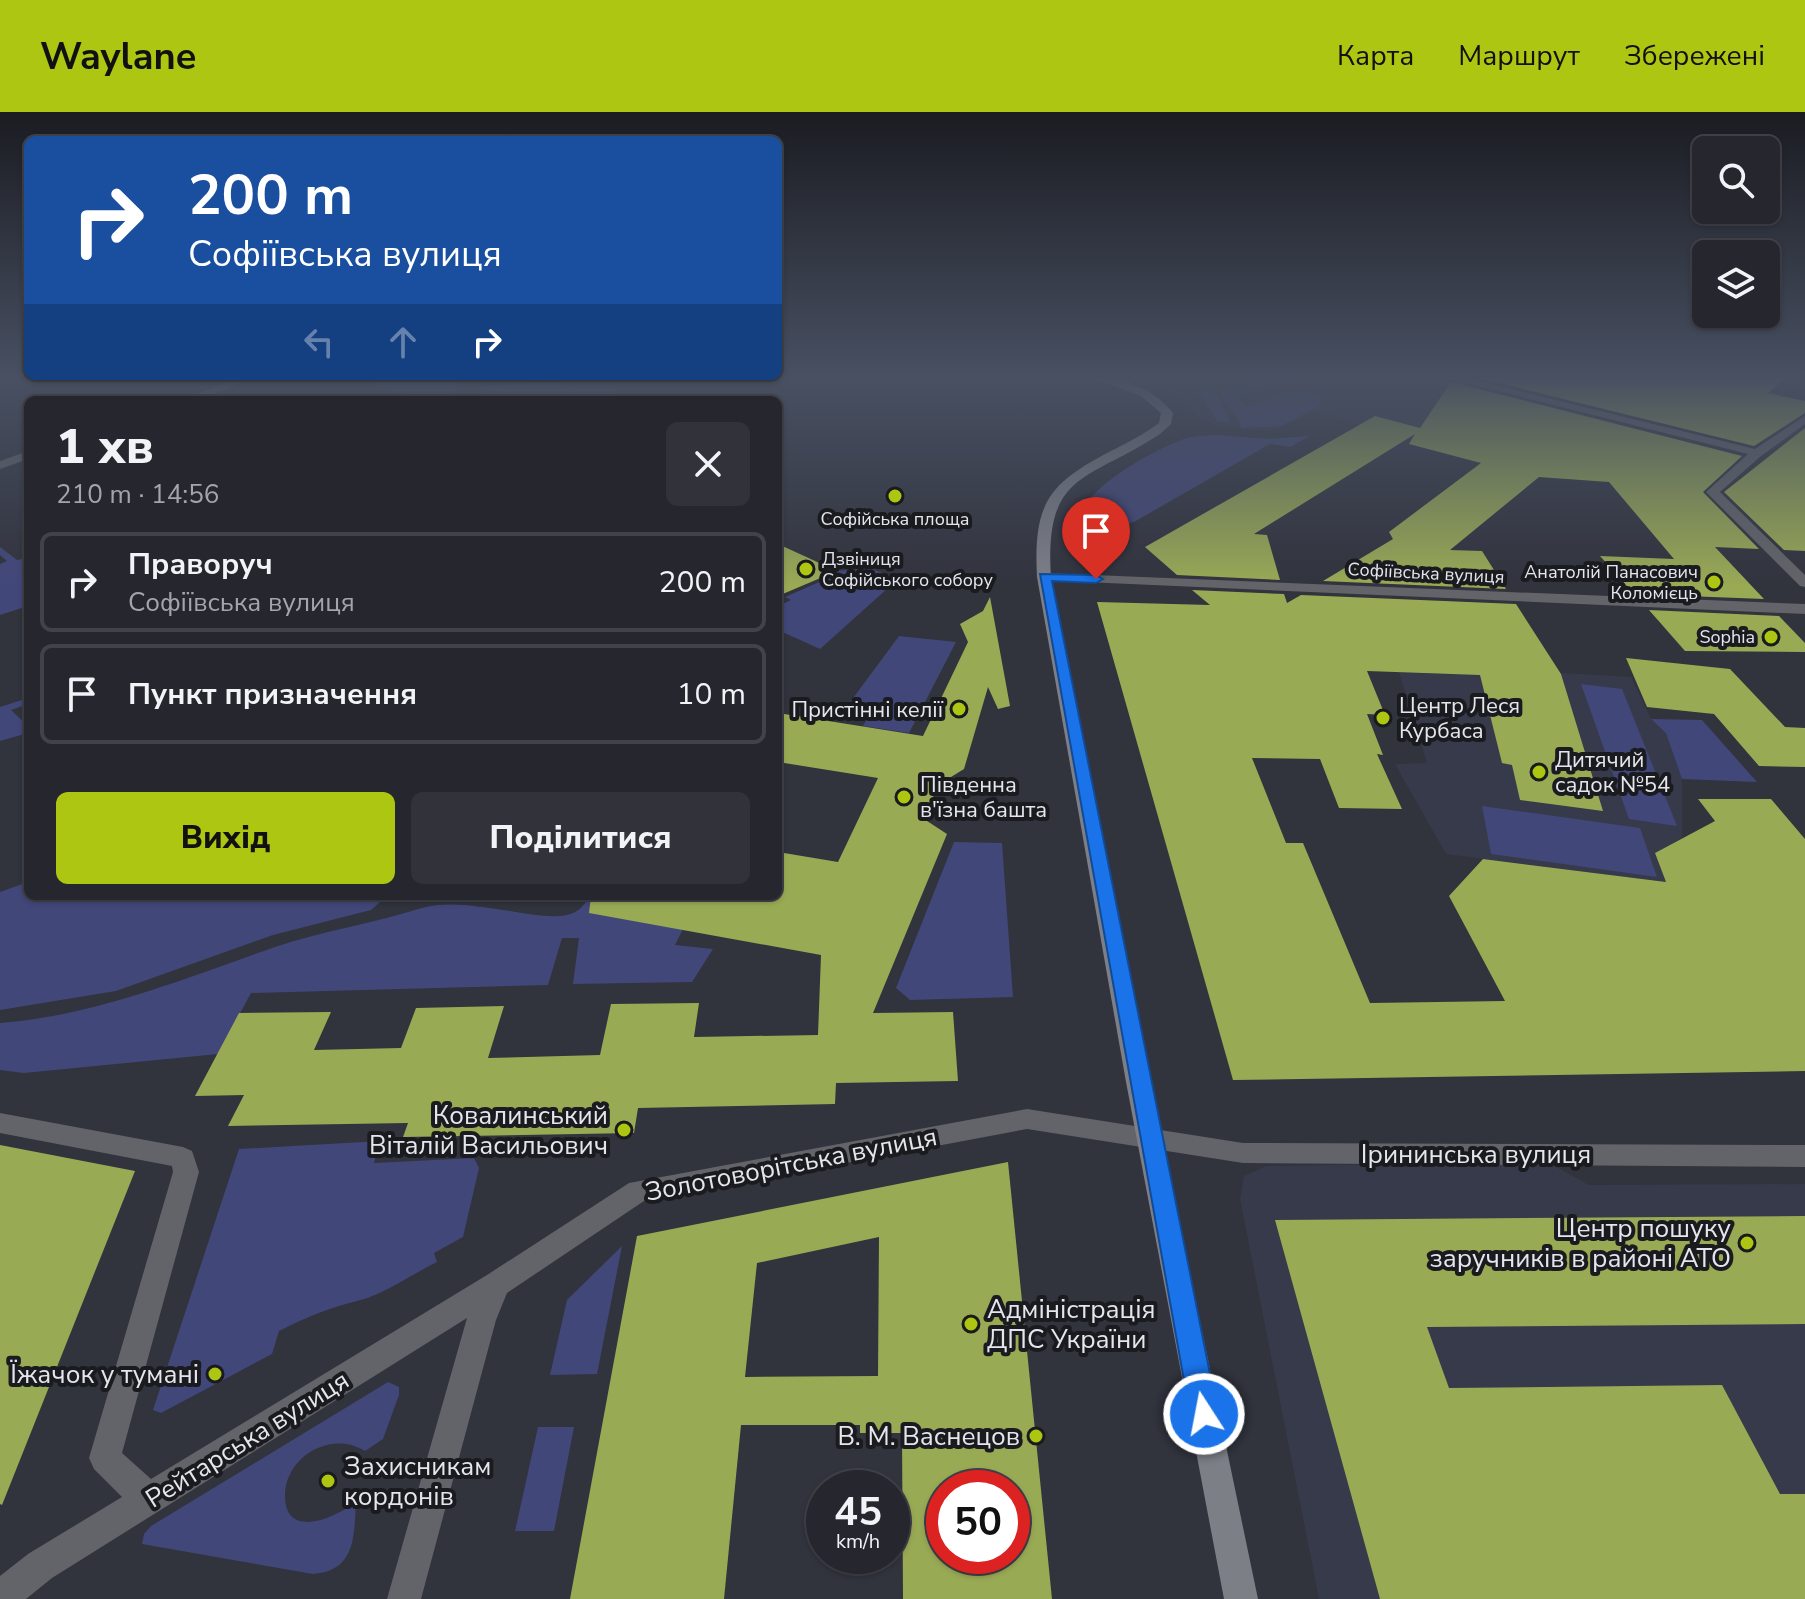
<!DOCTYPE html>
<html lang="uk">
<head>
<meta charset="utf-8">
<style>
	body { margin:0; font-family:"Nunito Sans",sans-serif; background:#31323a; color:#f1f3f6; height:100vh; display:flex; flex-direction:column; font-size:30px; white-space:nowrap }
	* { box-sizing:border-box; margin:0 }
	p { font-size:26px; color:#a3a5aa }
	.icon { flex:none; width:44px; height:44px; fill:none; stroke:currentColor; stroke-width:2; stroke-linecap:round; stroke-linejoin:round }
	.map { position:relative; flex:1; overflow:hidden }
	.panel { position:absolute; left:24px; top:284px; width:758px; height:504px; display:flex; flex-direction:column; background:#25262e; border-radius:12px; box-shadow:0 2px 6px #0004,0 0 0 2px #42434a }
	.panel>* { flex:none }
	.guide { position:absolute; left:24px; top:24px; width:758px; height:244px; border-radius:12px; box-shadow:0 2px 6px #0004,0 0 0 2px #42434a; background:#1a4fa0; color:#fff; overflow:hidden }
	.buttons { position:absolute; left:1692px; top:24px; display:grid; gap:16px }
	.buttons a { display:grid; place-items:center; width:88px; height:88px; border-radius:12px; background:#25262e; box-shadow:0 2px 6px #0004,0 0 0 2px #42434a; font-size:40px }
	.speed { position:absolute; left:806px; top:1358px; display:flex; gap:16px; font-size:40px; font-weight:700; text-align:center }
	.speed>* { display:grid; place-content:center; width:104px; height:104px; border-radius:50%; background:#25262e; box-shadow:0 2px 6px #0004,0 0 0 2px #42434a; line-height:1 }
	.speed small { font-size:20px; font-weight:400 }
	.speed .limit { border:12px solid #d22; background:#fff; color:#111 }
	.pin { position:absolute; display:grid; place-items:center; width:68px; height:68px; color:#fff; margin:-82px -34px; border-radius:50% 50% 50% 0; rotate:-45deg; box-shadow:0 0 8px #0007 }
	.pin .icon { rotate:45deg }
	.me { position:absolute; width:88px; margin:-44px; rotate:349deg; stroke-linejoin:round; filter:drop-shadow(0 0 6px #0008) }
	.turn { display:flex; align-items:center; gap:28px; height:168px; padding:0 32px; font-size:36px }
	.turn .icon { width:104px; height:104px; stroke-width:2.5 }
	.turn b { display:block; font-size:56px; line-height:68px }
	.lanes { display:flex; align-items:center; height:76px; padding:0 32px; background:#0003; justify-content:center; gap:40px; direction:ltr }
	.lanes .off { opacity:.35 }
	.round { display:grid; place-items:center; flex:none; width:84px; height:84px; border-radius:12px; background:#31323a }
	.overview { display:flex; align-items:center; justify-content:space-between; height:136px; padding:0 32px }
	h1 { font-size:48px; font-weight:800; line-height:60px }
	.action { display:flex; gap:16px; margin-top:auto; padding:16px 32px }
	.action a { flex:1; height:92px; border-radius:12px; background:#acc611; color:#111; font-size:32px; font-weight:800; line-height:92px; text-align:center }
	.action a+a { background:#31323a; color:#f1f3f6 }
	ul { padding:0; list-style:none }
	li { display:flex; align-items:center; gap:24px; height:100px; margin:0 16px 12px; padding:0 16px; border:4px solid #42434a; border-radius:12px }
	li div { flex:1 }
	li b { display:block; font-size:30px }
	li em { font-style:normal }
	header { display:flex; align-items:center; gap:48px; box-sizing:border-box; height:112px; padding:0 40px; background:#acc611; color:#111 }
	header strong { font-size:38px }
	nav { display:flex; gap:44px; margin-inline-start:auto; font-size:28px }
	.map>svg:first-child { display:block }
</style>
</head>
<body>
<header>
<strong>Waylane</strong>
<nav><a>Карта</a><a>Маршрут</a><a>Збережені</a></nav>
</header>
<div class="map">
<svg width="1805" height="1487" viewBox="0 0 1805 1487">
	<rect width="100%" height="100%" fill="#31333d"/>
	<g fill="#373a4a">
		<path d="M1185 266H1438L1618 310 1595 325 1567 367 1316 300 1272 319 1222 316 1200 307 1171 279Z"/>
		<path d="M1477 556 1631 565 1651 607 1666 620 1682 667V726L1655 741 1666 770 1446 742 1395 652 1427 651 1399 560 1437 562Z"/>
		<path d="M1547 1050 1589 1073 1805 1072V1487H1319L1240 1087 1244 1064 1266 1054Z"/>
	</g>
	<g fill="#42477a">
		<path d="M447 266H466L447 288H422L358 267Z"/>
		<path d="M1282 266 1316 267 1252 275 1237 287 1245 294C1270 290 1292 270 1319 286L1321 293 1281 314 1241 316C1239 300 1222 294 1222 278L1239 271Z"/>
		<path d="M533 271H562L568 278 618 277 608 285 591 283 584 288H481L485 280 478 275Z"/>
		<path d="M1206 274 1217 276C1214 291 1231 299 1229 311L1217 309 1198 280Z"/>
		<path d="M1218 323 1270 327 1310 324 1290 335 1270 332 1134 410 1105 416 1082 409C1078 378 1155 338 1181 328 1192 323 1206 324 1218 323Z"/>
		<path d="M0 435 17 448 28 446V494L0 503V452L7 449 0 443Z"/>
		<path d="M870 456 898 467 820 537 778 518V494L791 488 785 485 840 461 837 459Z"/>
		<path d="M899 524 956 530 909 621 863 614 872 598 848 593Z"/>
		<path d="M1581 572 1622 577 1677 714 1629 707Z"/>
		<path d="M28 586V592L11 598 28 614V621L0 629V595Z"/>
		<path d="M1651 607 1702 608 1757 670 1682 667 1666 621Z"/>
		<path d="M1482 694 1640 716 1657 765 1491 742Z"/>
		<path d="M954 730 1002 731 1013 885 910 888 896 876Z"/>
		<path d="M28 770V784H387L371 798 273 823 116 879 0 898V780Z"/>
		<path d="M590 784H612L683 817 675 833 713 837 692 870 573 872 579 826H562L548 873 251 881 218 942 24 961 0 958V911C97 903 185 866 275 835 323 819 374 811 422 796 467 782 545 814 573 801 581 798 585 791 590 784Z"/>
		<path d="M380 1029 374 1051 474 1046 479 1056 463 1125 434 1141 437 1150C414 1161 381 1184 357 1189 332 1195 306 1205 279 1219L272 1242 161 1301 153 1298 239 1037Z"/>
		<path d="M622 1134 597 1262 550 1263 567 1188Z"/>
		<path d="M388 1270 399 1275V1283L383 1327 365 1339C333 1318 285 1343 285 1384 285 1429 338 1405 356 1389 354 1424 356 1459 313 1462L142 1432 144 1422 151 1414Z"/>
		<path d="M538 1315H574L554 1419H515Z"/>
	</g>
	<g fill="#9a5" fill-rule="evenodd">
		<path d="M1479 266H1786L1768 281 1805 289V301L1754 334Z"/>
		<path d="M1451 270 1742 344 1703 380 1759 437 1715 435 1764 487 1634 482 1600 444 1674 447 1609 370 1539 365 1450 438 1482 439 1506 477 1323 469 1393 427 1389 420 1481 351 1409 332 1415 322 1254 422 1267 423 1280 468 1177 463 1145 435 1375 304 1420 316Z"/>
		<path d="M1805 316V439L1784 438 1724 380Z"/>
		<path d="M778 432 837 459 778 484Z"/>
		<path d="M1192 478 1284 482 1287 491 1301 483 1516 492 1561 562 1603 699 1520 688 1512 653 1502 651 1480 563 1367 559 1385 603 1367 602 1383 643 1377 642 1402 697 1339 696 1320 647 1252 646 1286 731H1303L1370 891 1505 889 1449 784 1483 747 1666 770 1655 741 1715 709 1698 687H1771L1805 727V959L1233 968 1097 490 1210 493Z"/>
		<path d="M990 485 1010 594 998 597 988 575 964 657 938 673 924 707 947 722 873 901 953 900 958 969 836 971 835 992 638 996 634 1021 403 1025 408 1011 228 1014 244 983 195 984 239 901 331 900 314 938 401 936 416 896 504 894 488 946 600 943 611 892 699 891 694 925 818 923 821 843 589 801 591 784H778V740L838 750 878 666 778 650V601L923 624 968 530 960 512 983 499Z"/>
		<path d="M1649 498 1779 504 1805 531V540L1685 539Z"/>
		<path d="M1626 546 1730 557 1785 615 1805 616V655L1759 654 1714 602 1647 595Z"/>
		<path d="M0 1033 135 1059 2 1393 0 1392Z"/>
		<path d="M1008 1050 1052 1487H903L902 1321H860V1313H741L724 1487H570L637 1124ZM879 1125 878 1264 745 1265 757 1151ZM944 1376H1012V1444H944Z"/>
		<path d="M1805 1104V1212L1427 1215 1449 1276 1722 1273 1780 1382H1805V1487H1380L1275 1108Z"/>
	</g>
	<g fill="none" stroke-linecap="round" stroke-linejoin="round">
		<g fill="#636469" fill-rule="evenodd">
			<path d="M239 266H255L198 288H181Z"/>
			<path d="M1127 266H1141L1125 275H1117V271Z"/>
			<path d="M1447 266H1466L1755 337 1805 304V312L1761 344 1720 380 1805 463V475L1800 474 1706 380 1748 342Z"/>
			<path d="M28 339V347L0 357V349Z"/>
			<path d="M1044 461 1805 492V502L1039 468 1037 465Z"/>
			<path d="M1027 997 1243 1031 1805 1033V1055L1243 1051 1027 1017 644 1089 507 1181 496 1208 421 1487H387L467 1206 52 1466 26 1487H0V1464L28 1442 122 1385 94 1357 89 1346 173 1060 172 1054 0 1021V1001L183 1035 192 1039 199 1060 122 1341 151 1367 487 1163 629 1071Z"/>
		</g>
		<path fill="#7d7f87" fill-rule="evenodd" d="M1092 266C1122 266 1154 276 1173 301L1171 312 1160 322C1087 370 1044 359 1051 465L1150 970 1258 1487H1224L1126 970 1037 465C1033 388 1050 370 1117 336 1132 328 1146 321 1159 311L1161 301 1141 284Z"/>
	</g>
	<linearGradient id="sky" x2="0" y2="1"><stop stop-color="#1b1c22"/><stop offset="0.56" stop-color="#485062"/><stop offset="1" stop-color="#485062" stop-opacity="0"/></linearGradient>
	<rect width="1805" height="474" fill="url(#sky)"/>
	<path fill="#1a73e8" stroke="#114b97" stroke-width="2" d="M1040 462 1096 463 1103 467 1096 471 1052 469 1218 1302 1214 1312 1204 1316 1194 1312 1190 1302Z"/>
	<g fill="#acc611" stroke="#1a1b1f" stroke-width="3">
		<circle cx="895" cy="384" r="8"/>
		<circle cx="806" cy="457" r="8"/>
		<circle cx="1714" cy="470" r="8"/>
		<circle cx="1771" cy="525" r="8"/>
		<circle cx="959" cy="597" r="8"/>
		<circle cx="1383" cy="606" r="8"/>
		<circle cx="1539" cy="660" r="8"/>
		<circle cx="904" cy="685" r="8"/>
		<circle cx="624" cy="1018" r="8"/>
		<circle cx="1747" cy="1131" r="8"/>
		<circle cx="971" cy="1212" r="8"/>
		<circle cx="215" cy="1262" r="8"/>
		<circle cx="1036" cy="1324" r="8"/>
		<circle cx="328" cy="1369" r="8"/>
	</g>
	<g text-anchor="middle" stroke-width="8" stroke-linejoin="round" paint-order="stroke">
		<g font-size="18" fill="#e5e6ed" stroke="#1a1b1f" text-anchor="end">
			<text x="895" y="413" text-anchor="middle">Софійська площа</text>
			<text x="822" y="453" text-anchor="start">Дзвіниця<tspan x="822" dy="21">Софійського собору</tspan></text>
			<text x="1698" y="466">Анатолій Панасович<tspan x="1698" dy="21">Коломієць</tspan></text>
			<text x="1755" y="531">Sophia</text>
		</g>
		<g font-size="18" fill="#e5e6ed" stroke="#1a1b1f">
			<text transform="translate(1426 461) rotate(3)" y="6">Софіївська вулиця</text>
		</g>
		<g font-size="22" fill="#e5e6ed" stroke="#1a1b1f" text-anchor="start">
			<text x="1399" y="601">Центр Леся<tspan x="1399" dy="25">Курбаса</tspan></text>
			<text x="943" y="605" text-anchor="end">Пристінні келії</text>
			<text x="1555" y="655">Дитячий<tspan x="1555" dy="25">садок №54</tspan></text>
			<text x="920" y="680">Південна<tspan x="920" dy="25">в'їзна башта</tspan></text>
		</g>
		<g font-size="26" fill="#e5e6ed" stroke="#1a1b1f" text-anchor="end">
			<text x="608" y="1012">Ковалинський<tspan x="608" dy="30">Віталій Васильович</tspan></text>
			<text x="1731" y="1125">Центр пошуку<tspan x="1731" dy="30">заручників в районі АТО</tspan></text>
			<text x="987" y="1206" text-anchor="start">Адміністрація<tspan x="987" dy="30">ДПС України</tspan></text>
			<text x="199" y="1271">Їжачок у тумані</text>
			<text x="1020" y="1333">В. М. Васнецов</text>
			<text x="344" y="1363" text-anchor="start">Захисникам<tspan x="344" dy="30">кордонів</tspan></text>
		</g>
		<g font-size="26" fill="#e5e6ed" stroke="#1a1b1f">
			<text x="1476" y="1051">Ірининська вулиця</text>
			<text transform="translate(791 1052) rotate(-11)" y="9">Золотоворітська вулиця</text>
			<text transform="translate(247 1327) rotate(-32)" y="9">Рейтарська вулиця</text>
		</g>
	</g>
</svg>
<div class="buttons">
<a><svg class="icon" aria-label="search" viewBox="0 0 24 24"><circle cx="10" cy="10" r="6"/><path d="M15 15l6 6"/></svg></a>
<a><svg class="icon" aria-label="layers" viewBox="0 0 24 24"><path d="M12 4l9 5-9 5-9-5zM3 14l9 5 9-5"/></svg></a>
</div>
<div class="speed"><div>45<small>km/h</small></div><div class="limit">50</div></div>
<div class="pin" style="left:1096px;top:467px;background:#d93025"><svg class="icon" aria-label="arrive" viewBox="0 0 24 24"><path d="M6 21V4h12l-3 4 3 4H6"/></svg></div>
<svg class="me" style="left:1204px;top:1302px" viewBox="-20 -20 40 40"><circle r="17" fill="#1a73e8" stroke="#fff" stroke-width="3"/><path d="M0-11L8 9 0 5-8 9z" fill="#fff"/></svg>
<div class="guide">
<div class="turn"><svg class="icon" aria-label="right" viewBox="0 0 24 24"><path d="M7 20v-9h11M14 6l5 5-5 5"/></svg><div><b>200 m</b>Софіївська вулиця</div></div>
<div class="lanes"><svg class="icon off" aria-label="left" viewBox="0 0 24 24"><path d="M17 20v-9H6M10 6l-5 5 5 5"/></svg><svg class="icon off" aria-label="ahead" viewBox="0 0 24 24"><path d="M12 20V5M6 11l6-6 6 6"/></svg><svg class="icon" aria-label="right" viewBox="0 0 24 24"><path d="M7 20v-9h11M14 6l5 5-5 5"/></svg></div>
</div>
<section class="panel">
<div class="overview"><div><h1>1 хв</h1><p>210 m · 14:56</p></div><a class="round"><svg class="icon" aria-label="close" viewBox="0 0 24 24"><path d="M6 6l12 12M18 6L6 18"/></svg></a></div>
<ul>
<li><svg class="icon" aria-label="right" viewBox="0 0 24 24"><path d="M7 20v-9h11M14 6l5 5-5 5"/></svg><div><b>Праворуч</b><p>Софіївська вулиця</p></div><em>200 m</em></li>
<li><svg class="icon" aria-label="arrive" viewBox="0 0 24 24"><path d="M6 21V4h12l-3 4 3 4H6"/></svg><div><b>Пункт призначення</b></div><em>10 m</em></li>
</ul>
<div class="action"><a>Вихід</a><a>Поділитися</a></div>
</section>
</div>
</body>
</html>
